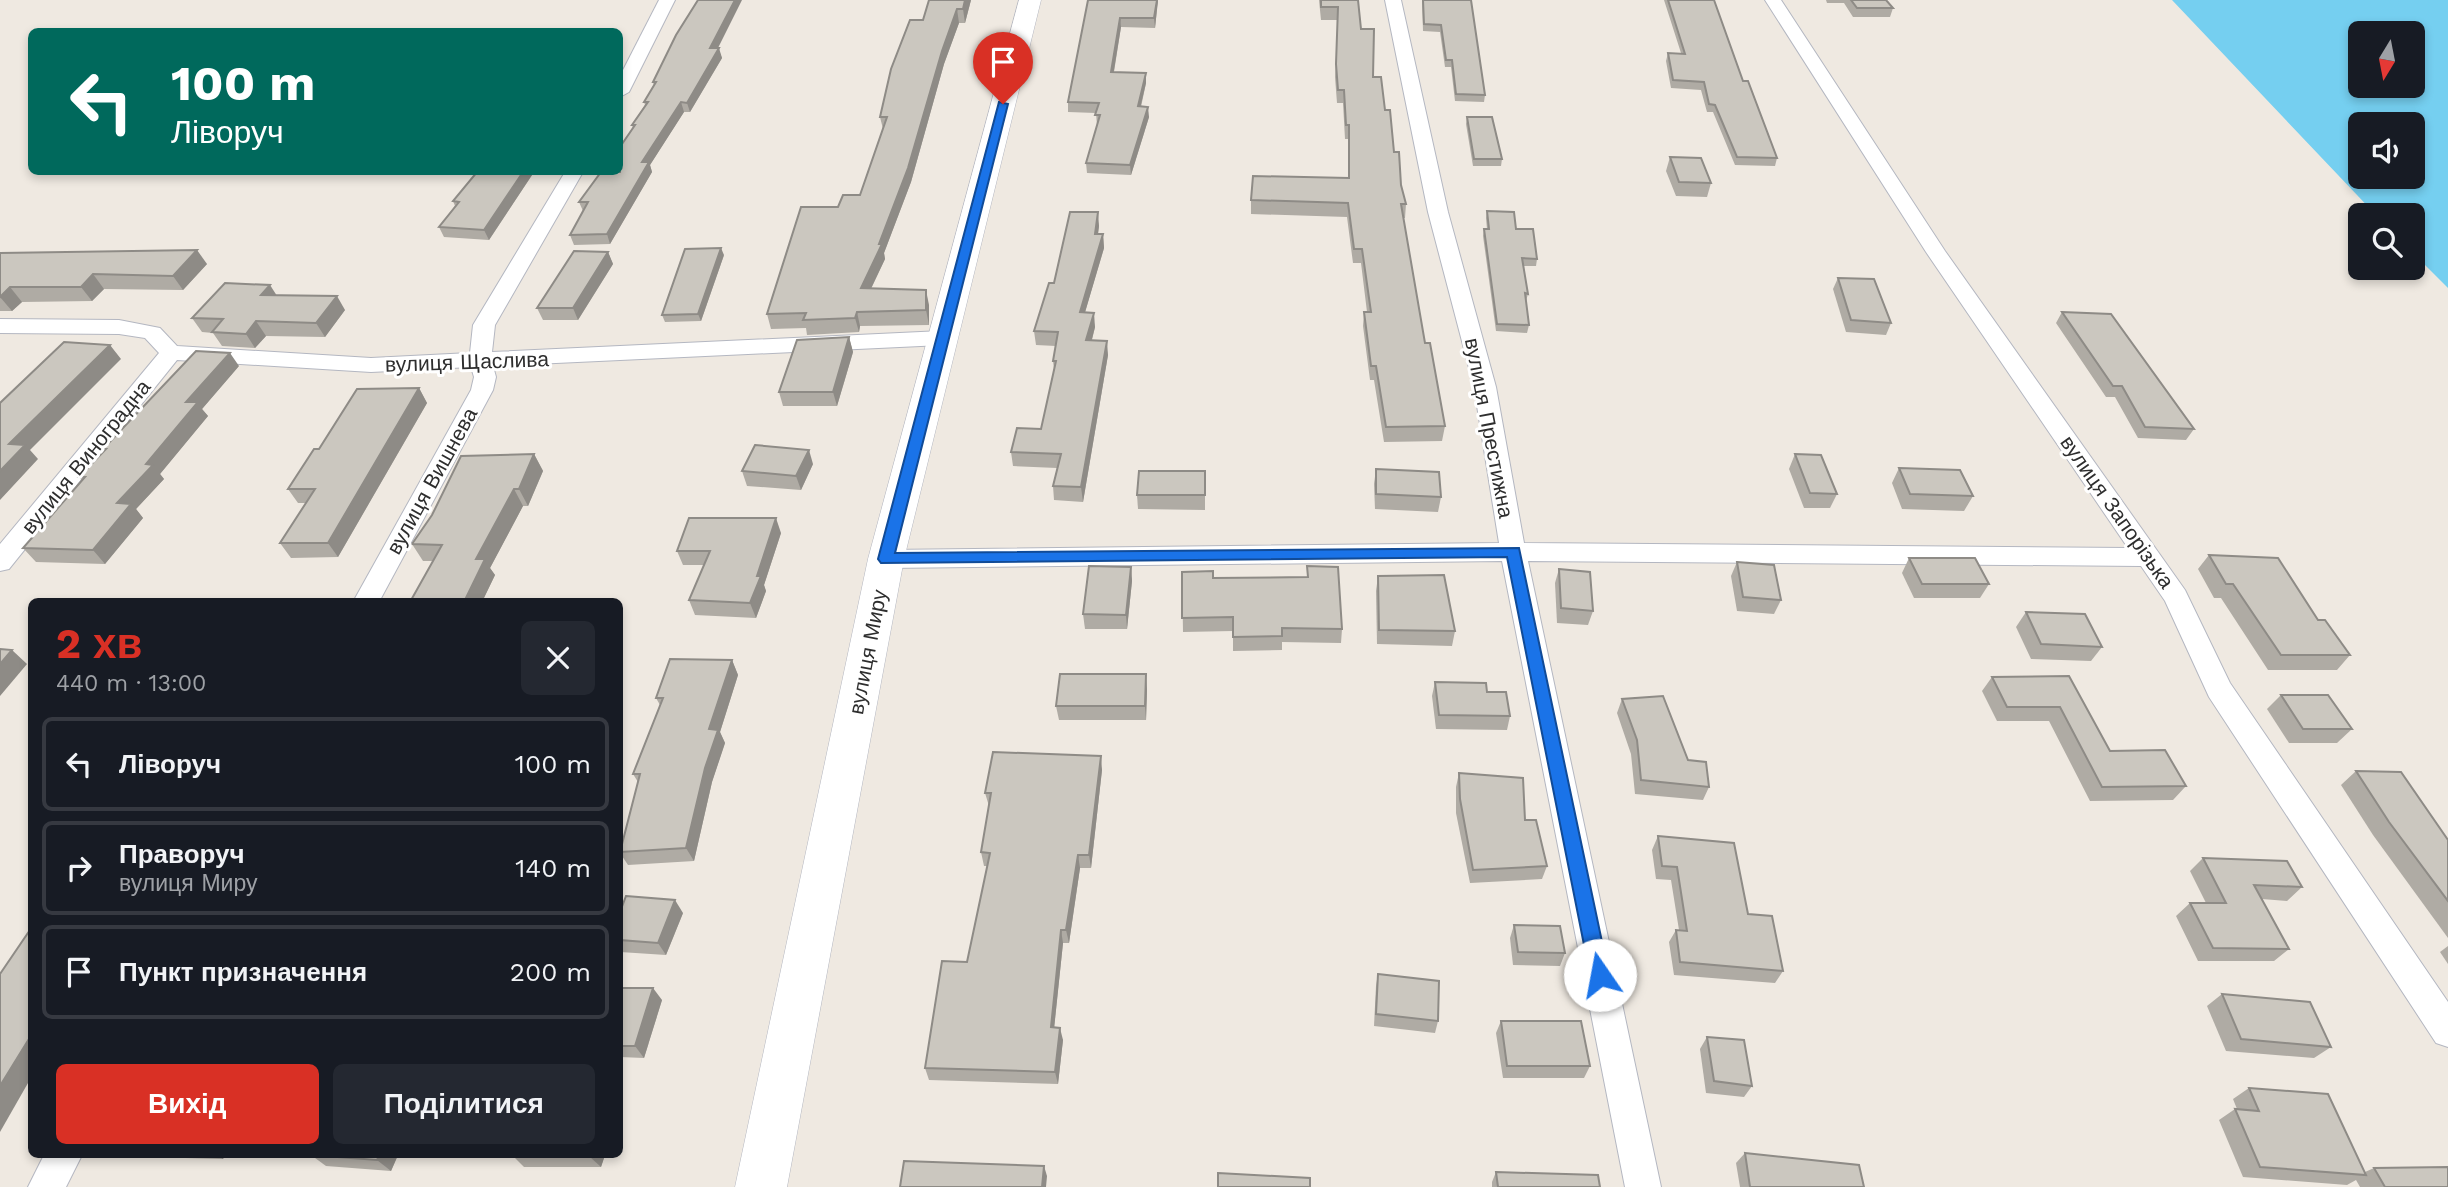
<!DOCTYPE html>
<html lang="uk">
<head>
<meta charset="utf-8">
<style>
	body { margin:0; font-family:"Work Sans",sans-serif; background:#242831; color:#f1f3f6; height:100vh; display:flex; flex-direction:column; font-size:26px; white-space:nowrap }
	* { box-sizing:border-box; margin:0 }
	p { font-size:23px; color:#9ea1a6 }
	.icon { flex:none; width:38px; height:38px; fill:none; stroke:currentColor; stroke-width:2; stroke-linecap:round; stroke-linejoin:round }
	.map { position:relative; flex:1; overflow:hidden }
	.panel { position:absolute; left:28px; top:598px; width:595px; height:560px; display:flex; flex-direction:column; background:#171b24; border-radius:10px; box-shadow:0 4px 10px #0003 }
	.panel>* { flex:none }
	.guide { position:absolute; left:28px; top:28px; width:595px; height:147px; border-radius:10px; box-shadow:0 4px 10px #0003; background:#00695c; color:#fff; overflow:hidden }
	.needle { width:46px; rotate:190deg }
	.fabs { position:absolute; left:2348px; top:21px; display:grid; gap:14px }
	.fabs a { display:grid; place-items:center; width:77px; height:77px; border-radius:10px; background:#171b24; box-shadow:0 4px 10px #0003; font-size:35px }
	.pin { position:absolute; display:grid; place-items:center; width:60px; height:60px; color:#fff; margin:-72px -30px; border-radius:50% 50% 50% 0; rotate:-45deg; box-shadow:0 0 7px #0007 }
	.pin .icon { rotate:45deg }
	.me { position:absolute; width:77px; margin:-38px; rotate:348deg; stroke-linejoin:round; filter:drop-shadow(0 0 5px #0008) }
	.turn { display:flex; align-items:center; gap:24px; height:147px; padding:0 28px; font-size:32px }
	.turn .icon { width:91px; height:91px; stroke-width:2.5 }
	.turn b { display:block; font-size:49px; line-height:60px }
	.round { display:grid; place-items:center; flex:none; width:74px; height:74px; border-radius:10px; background:#242831 }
	.overview { display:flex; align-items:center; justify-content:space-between; height:119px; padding:0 28px }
	h1 { font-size:42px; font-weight:700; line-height:52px; color:#d93025 }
	.action { display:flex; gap:14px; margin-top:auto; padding:14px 28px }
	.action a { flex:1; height:80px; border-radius:10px; background:#d93025; color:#fff; font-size:28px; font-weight:700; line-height:80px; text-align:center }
	.action a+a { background:#242831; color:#f1f3f6 }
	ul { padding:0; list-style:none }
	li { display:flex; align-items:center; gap:21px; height:94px; margin:0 14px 10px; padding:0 14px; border:4px solid #363941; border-radius:10px }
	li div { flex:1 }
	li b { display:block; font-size:26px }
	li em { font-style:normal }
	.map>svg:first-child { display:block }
</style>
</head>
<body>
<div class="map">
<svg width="2448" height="1187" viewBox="0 0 2448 1187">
	<rect width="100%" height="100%" fill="#efe9e1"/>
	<path fill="#75cff0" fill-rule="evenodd" d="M2172 0H2448V288L2413 253V215H2376ZM2361 33H2413V86H2361ZM2361 124H2413V177H2361Z"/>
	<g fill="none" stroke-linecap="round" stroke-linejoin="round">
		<defs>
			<g id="street">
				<path d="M659 0H675L629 92 620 97V76Z"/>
				<path d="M1385 0H1401L1448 212 1496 387 1524 543 2128 548 1926 252 1765 0H1781L1945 251 2185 590 2230 683 2448 1002V1047L2436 1043 2209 697 2165 601 2141 566 1528 561 1661 1187H1625L1502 561 886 568 877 566 873 559 877 552 886 550 1499 543 1474 387 1428 212Z"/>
				<path d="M565 172H583L495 325 492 352 942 331 953 338 942 345 493 366 496 377 493 390 379 602H353L471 390 474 377 471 367 371 372 177 360 9 569 0 571V544L159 353 145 338 119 334 0 333V319L119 320 160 328 177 346 371 358 470 353 473 325Z"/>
				<path d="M44 1155H82L66 1187H28Z"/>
			</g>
			<path id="secondary" d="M1019 0H1041L904 559 787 1187H735L868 559Z"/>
		</defs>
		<use href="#street" stroke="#b4b7c1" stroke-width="2"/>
		<use href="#secondary" stroke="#b4b7c1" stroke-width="1"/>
		<use href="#street" fill="#fff" fill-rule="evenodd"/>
		<use href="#secondary" fill="#fff" fill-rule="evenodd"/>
	</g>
	<g fill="#afaba4">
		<path d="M971 0 965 23H959L944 64 911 182 884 253 885 259 871 289 929 305V325L860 326 859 332 807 335 806 328 771 329 767 314 838 207 860 195 883 129 880 117 923 20Z"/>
		<path d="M1088 0H1158L1155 28 1121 27 1114 72 1146 73V83L1141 107 1149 117 1131 175 1087 173 1086 163 1097 125 1096 113 1068 112V102Z"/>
		<path d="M1319 0H1358L1361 29 1373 77 1385 110 1401 185 1406 204 1405 218H1403L1425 343 1445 426 1442 441 1384 442 1374 380H1370L1363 326 1364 312H1367L1361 263H1353L1347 217 1251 214V200L1348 178V139H1345L1343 103H1337L1335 77 1338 20H1321Z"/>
		<path d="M1422 0H1471L1485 95 1484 102 1455 101 1451 67H1445L1440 32 1423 31Z"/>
		<path d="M1664 0H1714L1743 81 1777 158 1775 166 1735 165 1713 112H1707L1701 90 1671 88 1666 61 1668 53H1681Z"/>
		<path d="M1826 0H1886L1893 8 1890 17H1853L1844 3H1827Z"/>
		<path d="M718 48 722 58 690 112H684L650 165 652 172 610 244 574 245 570 235 583 211 579 202 633 128 632 125 645 105 644 102 654 86 653 82Z"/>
		<path d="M1467 117 1502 159 1501 166H1473L1466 124Z"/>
		<path d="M1670 157 1711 183 1707 197 1676 196 1666 171Z"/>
		<path d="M477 172H534L489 240 444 237 439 227 455 206 453 201Z"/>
		<path d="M1487 211 1516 229 1537 259 1536 266H1523L1528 294 1526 301 1529 325 1527 333 1496 331 1483 236 1484 229H1487L1486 218Z"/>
		<path d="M1099 226 1098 234H1103L1104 248 1085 312 1095 327 1092 340 1108 355 1083 502 1054 500 1053 486 1057 468 1013 466 1011 452 1041 429 1054 369 1053 361 1056 346 1036 345 1034 331 1054 283Z"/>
		<path d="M608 252 613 264 578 320H543L537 308Z"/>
		<path d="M0 253 207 264 183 290 104 289 92 301 22 302 12 311H0Z"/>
		<path d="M724 255 701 321 665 322 662 315Z"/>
		<path d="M1838 278 1891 323 1886 335 1846 332 1833 289Z"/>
		<path d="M276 295 345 310 325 337 266 336 255 348 222 346 213 333 202 332 192 318Z"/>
		<path d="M2062 312 2194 429 2186 440 2138 438 2115 397H2106L2056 323Z"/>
		<path d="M849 337 853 352 837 406H783L779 392Z"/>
		<path d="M239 366 202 409 208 416 160 474 164 479 136 509 143 518 105 564 36 562 23 548 82 481 79 477 104 451 103 449Z"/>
		<path d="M419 388 427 403 338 557 291 558 280 543 306 503H298L288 489 319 449Z"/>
		<path d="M534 454 543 471 528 506H523L490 568 495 575 482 602H410L433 561H423L412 544Z"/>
		<path d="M1795 454 1837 494 1830 508H1804L1789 469Z"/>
		<path d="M813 464 801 490 747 486 742 471Z"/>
		<path d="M1899 468 1973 496 1964 511 1902 509 1892 483Z"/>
		<path d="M1376 469 1441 497 1438 512 1375 509 1374 484Z"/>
		<path d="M1205 471V510L1138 509 1137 495Z"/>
		<path d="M781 533 764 585 766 591 756 618 695 615 689 600 704 565H683L677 551Z"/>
		<path d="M2209 555 2318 620 2350 655 2337 670H2268L2221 598H2214L2198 569Z"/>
		<path d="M1909 558 1989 584 1980 598H1914L1902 573Z"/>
		<path d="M1737 562 1781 600 1774 614 1737 611 1731 576Z"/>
		<path d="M1307 566 1342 629 1341 643 1282 642V650L1233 651V631L1183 632 1182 572 1213 578 1307 577Z"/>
		<path d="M1131 567 1132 581 1127 629H1085L1083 614Z"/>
		<path d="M1559 569 1593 611 1588 625 1557 623 1555 583Z"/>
		<path d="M1378 576 1455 631 1452 646 1377 644 1376 591Z"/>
		<path d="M2026 612 2102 647 2091 661 2031 659 2016 627Z"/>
		<path d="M732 660 738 675 720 732 725 743 712 782 694 861 628 865 620 853V851L638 782 633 774 660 705 656 698Z"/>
		<path d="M2069 676 2110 751 2186 786 2173 800 2090 801 2049 721H1997L1982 691 1992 677Z"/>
		<path d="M1435 682 1487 692 1510 716 1507 730 1436 729 1432 696Z"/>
		<path d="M1147 689 1146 720H1059L1056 706Z"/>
		<path d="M2281 695 2352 729 2337 743H2289L2267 709Z"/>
		<path d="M1622 699 1688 760 1709 787 1703 800 1635 794 1631 754 1617 713Z"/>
		<path d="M1102 770 1091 868H1080L1069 943H1063L1054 1028 1063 1040 1058 1084 929 1080 925 1068 967 962 988 866H984L981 852 989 806 985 793Z"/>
		<path d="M2356 771 2448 840V938L2373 835 2341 785Z"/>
		<path d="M1459 773 1547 866 1542 879 1470 883 1456 813V787Z"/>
		<path d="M1658 836 1748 914 1783 971 1775 983 1674 975 1669 942 1676 930H1679L1671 880 1656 879 1652 850Z"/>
		<path d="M2203 858 2302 887 2287 901 2262 899 2289 949 2274 961H2198L2176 916 2190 903H2206L2190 871Z"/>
		<path d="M683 913 666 955 620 952V940Z"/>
		<path d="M1514 925 1565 953 1560 966 1513 965 1510 938Z"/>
		<path d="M2448 946V964L2440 952Z"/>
		<path d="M1378 974 1438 1021 1435 1033 1374 1026 1376 986Z"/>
		<path d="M620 988 662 1000 644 1058 620 1057Z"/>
		<path d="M2222 994 2331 1047 2314 1058 2226 1051 2207 1006Z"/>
		<path d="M1501 1021 1590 1066 1584 1078H1503L1496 1033Z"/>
		<path d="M1707 1037 1752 1086 1744 1097 1706 1093 1700 1049Z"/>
		<path d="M2249 1088 2365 1172 2374 1168 2448 1187H2360L2356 1180 2347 1185 2243 1177 2219 1120 2235 1109H2237L2233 1099Z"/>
		<path d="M1745 1153 1864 1187H1740L1736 1163Z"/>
		<path d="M145 1155H225L223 1159 148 1157Z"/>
		<path d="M311 1155H398L391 1171 326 1166Z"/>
		<path d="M513 1155H605L601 1167H524L513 1156Z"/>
		<path d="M1496 1172 1600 1187H1492V1182Z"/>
	</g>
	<g fill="#8e8b86">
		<path d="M735 0H742L713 58 710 48Z"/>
		<path d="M965 0H971L965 23 963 9Z"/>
		<path d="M1157 0H1158L1155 28 1154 18Z"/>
		<path d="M957 9 959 23 944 64 911 182 884 253 885 259 864 303 861 288 879 244 942 51Z"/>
		<path d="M1120 18 1121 27 1112 82 1111 72Z"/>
		<path d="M719 48 722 58 690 112 687 103Z"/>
		<path d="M1146 73V83L1138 117V106Z"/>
		<path d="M681 102 684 112 650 165 652 172 610 244 607 234 642 162Z"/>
		<path d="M1148 107 1149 117 1131 175 1130 165Z"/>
		<path d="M523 172H534L489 240 484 230Z"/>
		<path d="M1098 212 1099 226 1096 248 1095 234Z"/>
		<path d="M1103 234 1104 248 1081 326 1080 312Z"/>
		<path d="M721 248 724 255 701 321 698 314Z"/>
		<path d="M197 250 207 264 183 290 173 276Z"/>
		<path d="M608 252 613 264 578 320 573 308Z"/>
		<path d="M93 274 104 289 92 301 81 287Z"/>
		<path d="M270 285 279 299 261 295Z"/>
		<path d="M10 287 22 302 12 311 0 297Z"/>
		<path d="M926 290 929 305V325L926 310Z"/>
		<path d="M337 296 345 310 325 337 316 323Z"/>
		<path d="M857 312 860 326 859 332 855 318Z"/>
		<path d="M1094 313 1095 327 1088 354 1086 340Z"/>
		<path d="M256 321 266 336 255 348 246 334Z"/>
		<path d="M849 337 853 352 837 406 833 392Z"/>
		<path d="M1107 341 1108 355 1083 502 1081 487Z"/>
		<path d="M110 345 121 359 30 450 38 459 0 500V471L9 444Z"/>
		<path d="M230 353 239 366 202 409 208 416 160 474 164 479 136 509 143 518 105 564 93 550 117 503 186 402Z"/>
		<path d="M419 388 427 403 338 557 328 543Z"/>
		<path d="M809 450 813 464 801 490 796 476Z"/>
		<path d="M534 454 543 471 528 506 519 489Z"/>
		<path d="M514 489 523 506 490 568 495 575 482 602H464L476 559Z"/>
		<path d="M776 518 781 533 764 585 766 591 756 618 750 603 757 576Z"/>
		<path d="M1131 567 1132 581 1127 629 1126 615Z"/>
		<path d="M12 650 27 664 0 696V664Z"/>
		<path d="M732 660 738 675 720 732 725 743 712 782 694 861 686 848 709 729Z"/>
		<path d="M1146 674 1147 689 1146 720 1145 706Z"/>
		<path d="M1101 756 1102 770 1091 868 1089 855Z"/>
		<path d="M1078 855 1080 868 1069 943 1066 930Z"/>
		<path d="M675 900 683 913 666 955 658 943Z"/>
		<path d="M1061 930 1063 943 1053 1039 1051 1027Z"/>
		<path d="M653 988 662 1000 644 1058 635 1046Z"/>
		<path d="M1060 1028 1063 1040 1058 1084 1055 1072Z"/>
		<path d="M32 1034V1076L0 1132V1086Z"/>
		<path d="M216 1155H225L223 1159Z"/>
		<path d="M379 1155H398L391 1171 377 1160Z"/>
		<path d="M591 1155H605L601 1167 590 1157Z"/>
		<path d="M1044 1166 1047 1176 1046 1187H1042Z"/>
	</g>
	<g fill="#cbc7bf" stroke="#8e8b86" stroke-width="2">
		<path d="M698 0H735L710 48H719L687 103 681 102 642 162H649L607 234 570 235 588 202H579L601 172H620V147L635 125H632L648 102H644L656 82H653L676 35Z"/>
		<path d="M929 0H965L963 9H957L942 51 908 168 879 244H882L861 288 926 290V310L857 312 855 318 803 320 806 313 767 314 801 207H838L843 195H860L887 117H880L891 69 910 20H923Z"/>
		<path d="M1088 0H1157L1154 18H1120L1111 72 1146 73 1138 106 1148 107 1130 165 1086 163 1100 115H1095L1099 103 1068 102Z"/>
		<path d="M1321 0H1358L1361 29H1374L1373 77H1381L1385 110H1390L1394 152H1399L1401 185 1406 204H1401L1425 343H1430L1445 426 1386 427 1376 366H1371L1364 312H1371L1362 249H1354L1348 203 1251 200 1253 176 1349 178V125H1346L1344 90H1338L1336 64 1338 7H1321Z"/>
		<path d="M1423 0H1471L1485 95 1456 94 1452 60H1446L1441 25 1424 24Z"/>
		<path d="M1668 0H1714L1743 81H1748L1777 158 1737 157 1715 105 1709 104 1704 82 1673 80 1668 53 1685 54Z"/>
		<path d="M1851 0H1886L1893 8H1857Z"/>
		<path d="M1467 117H1492L1502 159H1474Z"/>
		<path d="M1670 157 1701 158 1711 183 1679 182Z"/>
		<path d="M477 172H523L484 230 439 227 459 202 453 201Z"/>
		<path d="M1487 211 1514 212 1516 229H1533L1537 259 1522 258 1528 294 1525 293 1529 325 1497 324 1484 229H1489Z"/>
		<path d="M1070 212H1098L1095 234H1103L1080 312 1094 313 1086 340 1107 341 1081 487 1053 486 1061 454 1011 452 1017 428 1041 429 1056 361H1053L1058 332 1034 331 1049 283H1054Z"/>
		<path d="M721 248 698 314 662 315 685 249Z"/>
		<path d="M197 250 173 276 93 274 81 287H10L0 297V253Z"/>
		<path d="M574 251 608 252 573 308H537Z"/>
		<path d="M1838 278 1874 279 1891 323 1851 320Z"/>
		<path d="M225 283 270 285 261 295 337 296 316 323 256 321 246 334 212 332 223 319 192 318Z"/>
		<path d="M2062 312 2111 314 2194 429 2145 427 2122 386H2113Z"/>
		<path d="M849 337 833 392H779L797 340Z"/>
		<path d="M64 342 110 345 9 444 25 445 0 471V403Z"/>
		<path d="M196 351 230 353 186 402H198L146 464 153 465 117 503 131 504 93 550 23 548 85 477H79L106 449H103Z"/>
		<path d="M419 388 328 543H280L315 489H288L314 449H319L357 389Z"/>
		<path d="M755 445 809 450 796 476 742 471Z"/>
		<path d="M534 454 519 489H514L476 559H485L464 602H410L442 545 412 544 432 515 461 456Z"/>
		<path d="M1795 454 1821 455 1837 494 1810 493Z"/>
		<path d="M1899 468 1960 470 1973 496 1910 494Z"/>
		<path d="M1376 469 1439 472 1441 497 1376 494Z"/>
		<path d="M1139 471H1205V495H1137Z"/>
		<path d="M689 518H776L757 576H761L750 603 689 600 710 551H677Z"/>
		<path d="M2209 555 2278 558 2318 620H2325L2350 655H2281L2233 584H2226Z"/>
		<path d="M1909 558H1975L1989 584H1922Z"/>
		<path d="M1737 562 1774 565 1781 600 1743 597Z"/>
		<path d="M1089 566 1131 567 1126 615 1083 614Z"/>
		<path d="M1307 566 1338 567 1342 629 1282 628V636L1233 637V617L1182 618V572L1213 571V578L1308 577Z"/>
		<path d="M1559 569 1590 572 1593 611 1561 608Z"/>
		<path d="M1444 575 1455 631 1379 630 1378 576Z"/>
		<path d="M2026 612 2085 614 2102 647 2041 644Z"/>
		<path d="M0 649 12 650 0 664Z"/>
		<path d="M670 659 732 660 709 729 718 730 705 768 686 848 620 852 640 774H633L663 698H656Z"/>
		<path d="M1060 674H1146L1145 706H1056Z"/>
		<path d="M2069 676 2110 751 2165 750 2186 786 2102 787 2060 707H2007L1992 677Z"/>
		<path d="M1435 682 1486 683 1487 692H1506L1510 716 1439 715Z"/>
		<path d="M2281 695H2328L2352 729H2303Z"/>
		<path d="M1663 696 1688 760 1706 762 1709 787 1641 780 1637 740 1622 699Z"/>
		<path d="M993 752 1101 756 1089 855H1078L1066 930H1061L1051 1027 1060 1028 1055 1072 925 1068 942 961 967 962 990 853 981 852 991 793H985Z"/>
		<path d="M2356 771 2401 772 2448 840V901L2389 822Z"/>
		<path d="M1459 773 1523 778 1525 820H1536L1547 866 1473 870 1460 799Z"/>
		<path d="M1658 836 1734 843 1748 914 1772 916 1783 971 1680 962 1676 930 1687 931 1677 867 1662 866Z"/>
		<path d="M2203 858 2287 861 2302 887 2254 885 2289 949 2213 948 2190 903H2226Z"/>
		<path d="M626 896 675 900 658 943 620 940V912Z"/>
		<path d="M1514 925 1560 926 1565 953 1518 952Z"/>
		<path d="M32 927V1034L0 1086V974Z"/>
		<path d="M1378 974 1439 981 1438 1021 1376 1014Z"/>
		<path d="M620 988H653L635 1046H620Z"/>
		<path d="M2222 994 2310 1002 2331 1047 2241 1039Z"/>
		<path d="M1501 1021H1581L1590 1066H1507Z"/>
		<path d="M1707 1037 1744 1040 1752 1086 1714 1081Z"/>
		<path d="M2249 1088 2328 1094 2366 1175 2260 1167 2235 1109 2259 1111Z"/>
		<path d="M1745 1153 1859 1165 1864 1187H1750Z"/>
		<path d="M311 1155H379L377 1160Z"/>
		<path d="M513 1155H591L590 1157 513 1156Z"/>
		<path d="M904 1161 1044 1166 1042 1187H900Z"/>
		<path d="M2448 1167V1187H2385L2374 1168Z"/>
		<path d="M1496 1172 1598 1175 1600 1187H1498Z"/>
		<path d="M1218 1173 1310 1178V1187H1218Z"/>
	</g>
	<path fill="#1a73e8" stroke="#114b97" stroke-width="2" d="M999 102 1008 104 895 553 1519 548 1609 975 1607 982 1600 985 1592 982 1590 975 1507 557 881 563 878 559Z"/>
	<g text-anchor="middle" stroke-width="6" stroke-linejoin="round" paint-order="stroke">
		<g font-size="21" fill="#2e2e2e" stroke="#fff">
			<text transform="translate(467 362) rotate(-2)" y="7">вулиця Щаслива</text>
			<text transform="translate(1489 428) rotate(79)" y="7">вулиця Престижна</text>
			<text transform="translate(86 457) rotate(-51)" y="7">вулиця Виноградна</text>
			<text transform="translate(432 481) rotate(-61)" y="7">вулиця Вишнева</text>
			<text transform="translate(2117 512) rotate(55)" y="7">вулиця Запорізька</text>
			<text transform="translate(868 652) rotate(-79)" y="7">вулиця Миру</text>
		</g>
	</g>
</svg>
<div class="fabs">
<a><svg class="needle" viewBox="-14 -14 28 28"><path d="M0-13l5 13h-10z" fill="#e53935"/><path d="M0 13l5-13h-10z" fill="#9ea1a6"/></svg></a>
<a><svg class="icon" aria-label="sound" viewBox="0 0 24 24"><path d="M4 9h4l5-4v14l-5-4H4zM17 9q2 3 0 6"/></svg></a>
<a><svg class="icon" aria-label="search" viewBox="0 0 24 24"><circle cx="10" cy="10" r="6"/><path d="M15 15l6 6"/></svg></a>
</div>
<div class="pin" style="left:1003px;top:104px;background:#d93025"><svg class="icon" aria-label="arrive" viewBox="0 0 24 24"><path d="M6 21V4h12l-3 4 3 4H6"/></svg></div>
<svg class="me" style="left:1600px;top:975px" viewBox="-20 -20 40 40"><circle r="19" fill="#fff"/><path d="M0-13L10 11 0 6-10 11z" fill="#1a73e8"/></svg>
<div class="guide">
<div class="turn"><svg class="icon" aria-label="left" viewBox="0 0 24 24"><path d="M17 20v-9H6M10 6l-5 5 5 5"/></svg><div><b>100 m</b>Ліворуч</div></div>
</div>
<section class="panel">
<div class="overview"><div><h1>2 хв</h1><p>440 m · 13:00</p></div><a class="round"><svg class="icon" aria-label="close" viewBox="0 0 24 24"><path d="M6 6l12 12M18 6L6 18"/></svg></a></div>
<ul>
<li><svg class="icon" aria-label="left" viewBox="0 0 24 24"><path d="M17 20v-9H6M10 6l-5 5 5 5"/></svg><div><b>Ліворуч</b></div><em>100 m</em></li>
<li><svg class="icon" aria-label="right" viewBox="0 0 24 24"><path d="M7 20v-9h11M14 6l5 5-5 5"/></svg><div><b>Праворуч</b><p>вулиця Миру</p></div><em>140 m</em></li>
<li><svg class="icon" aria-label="arrive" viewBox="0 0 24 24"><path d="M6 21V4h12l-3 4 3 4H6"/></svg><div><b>Пункт призначення</b></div><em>200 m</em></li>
</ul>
<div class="action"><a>Вихід</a><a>Поділитися</a></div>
</section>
</div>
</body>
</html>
